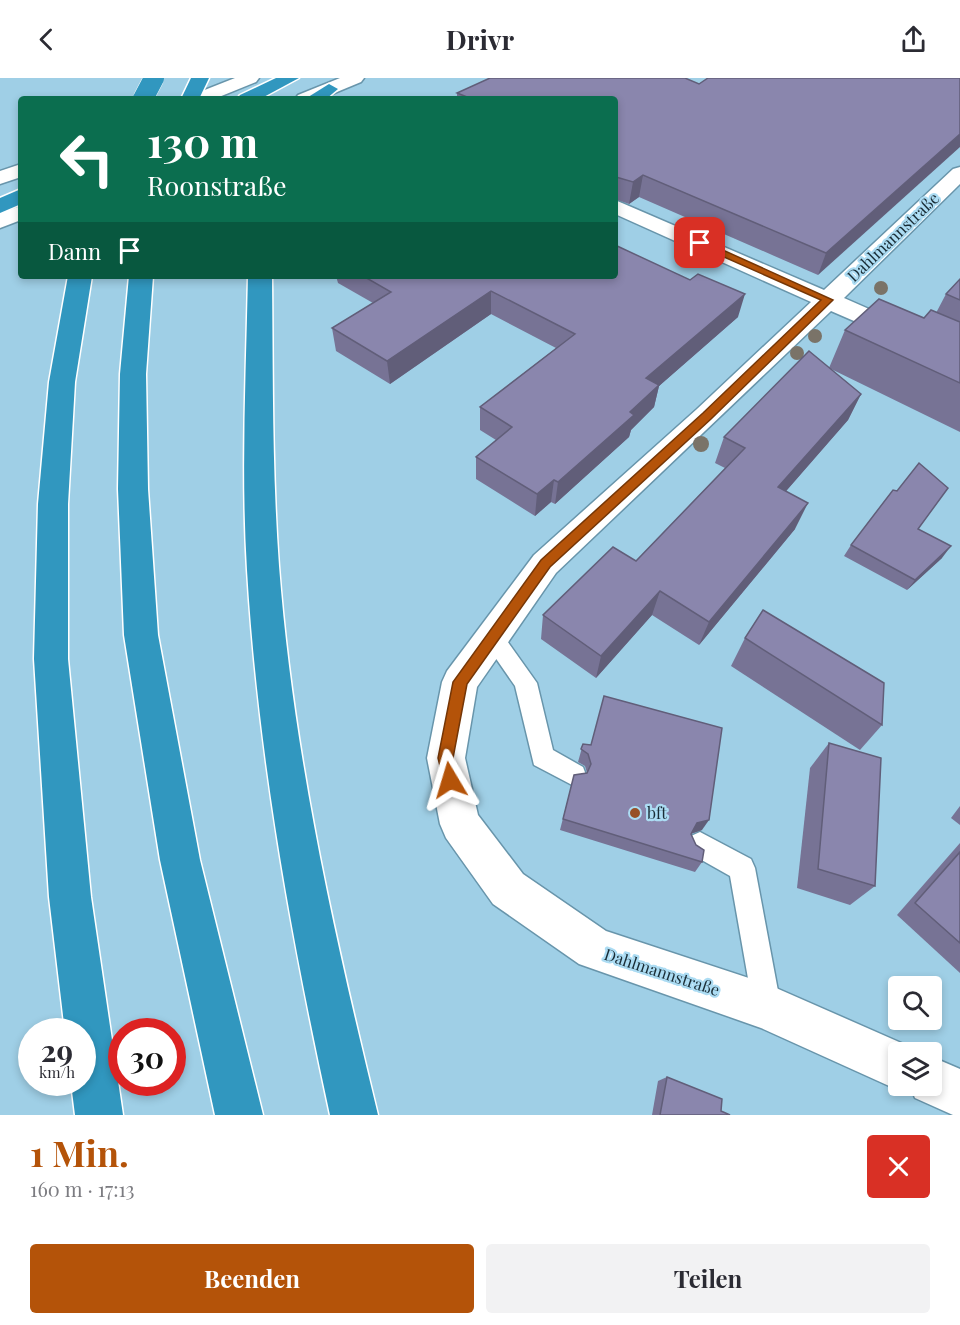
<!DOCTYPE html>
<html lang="de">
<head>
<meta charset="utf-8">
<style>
	body { margin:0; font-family:"Playfair Display",serif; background:#f2f2f3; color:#2b2b33; height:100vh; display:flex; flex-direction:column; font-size:22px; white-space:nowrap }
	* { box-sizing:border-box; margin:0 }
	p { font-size:20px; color:#7c7c81 }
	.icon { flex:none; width:33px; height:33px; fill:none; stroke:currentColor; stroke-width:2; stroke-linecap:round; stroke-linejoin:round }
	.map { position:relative; height:1037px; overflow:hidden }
	.panel { display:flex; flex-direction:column; background:#fff; flex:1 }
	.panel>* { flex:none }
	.top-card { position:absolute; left:18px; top:18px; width:600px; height:183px; border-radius:6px; box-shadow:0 3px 9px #0003; background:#0b6e4f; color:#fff; overflow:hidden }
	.buttons { position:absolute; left:888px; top:898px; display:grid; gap:12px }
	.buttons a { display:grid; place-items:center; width:54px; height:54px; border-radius:6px; background:#fff; box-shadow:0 3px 9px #0003; font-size:30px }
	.speed { position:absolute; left:18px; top:940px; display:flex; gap:12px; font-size:30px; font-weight:700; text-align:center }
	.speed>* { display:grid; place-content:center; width:78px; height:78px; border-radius:50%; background:#fff; box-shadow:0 3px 9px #0003; line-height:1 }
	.speed small { font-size:15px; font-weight:400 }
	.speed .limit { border:9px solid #d22; background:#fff; color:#111 }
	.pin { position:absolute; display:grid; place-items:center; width:51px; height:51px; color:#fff; margin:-26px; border-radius:12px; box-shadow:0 3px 9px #0006 }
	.me { position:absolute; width:66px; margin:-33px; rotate:353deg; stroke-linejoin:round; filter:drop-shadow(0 0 4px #0008) }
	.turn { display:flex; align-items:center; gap:21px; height:126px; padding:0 30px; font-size:27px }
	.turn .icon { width:78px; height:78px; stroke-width:2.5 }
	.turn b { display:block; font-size:42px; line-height:51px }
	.then { display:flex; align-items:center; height:57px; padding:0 30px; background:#0003; gap:12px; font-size:22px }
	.round { display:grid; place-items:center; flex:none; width:63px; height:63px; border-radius:6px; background:#f2f2f3 }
	.summary { display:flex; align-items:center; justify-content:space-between; height:102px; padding:0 30px }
	h1 { font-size:36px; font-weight:700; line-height:45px; color:#b45309 }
	.action { display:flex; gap:12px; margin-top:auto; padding:12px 30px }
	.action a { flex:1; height:69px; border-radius:6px; background:#b45309; color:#fff; font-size:24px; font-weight:700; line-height:69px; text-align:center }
	.action a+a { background:#f2f2f3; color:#2b2b33 }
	header { display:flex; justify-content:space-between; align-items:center; height:78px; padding:0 30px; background:#fff; font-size:27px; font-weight:700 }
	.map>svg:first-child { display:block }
</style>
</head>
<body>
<header><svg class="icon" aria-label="back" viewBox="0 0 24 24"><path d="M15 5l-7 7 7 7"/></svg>Drivr<svg class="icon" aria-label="share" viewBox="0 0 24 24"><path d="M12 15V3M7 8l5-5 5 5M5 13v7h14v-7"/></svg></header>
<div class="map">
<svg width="960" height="1037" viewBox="0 0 960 1037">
	<rect width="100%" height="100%" fill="#9fcfe6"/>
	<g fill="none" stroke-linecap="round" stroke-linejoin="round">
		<defs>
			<g id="service">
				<path d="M492 550 500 553 537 605 553 672 583 689 586 697 583 705 574 708 534 687 515 608 481 559 484 553Z"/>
				<path d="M700 754 751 781 755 790 781 929 777 939 767 943 757 939 753 929 730 798 691 776 687 767 691 758Z"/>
			</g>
			<g id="minor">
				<path d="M960 89V106L844 220 960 271V289L831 233 556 495 477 609 465 680 478 737 523 796 606 853 767 906 915 971 916 975H898V1008H907L898 1012 761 950 579 886 493 826 446 760 440 746 427 680 442 604 447 593 534 477 697 331 811 224 615 136V122L824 212 953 91Z"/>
				<path d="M932 979 960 991V1037H953L915 1020 910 1008H932Z"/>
			</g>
			<g id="secondary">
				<path d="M235 0H259L256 4 214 21H189L192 17Z"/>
				<path d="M340 0H364L361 4 320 21H295L298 17Z"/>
				<path d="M21 86V99L0 106V93Z"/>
				<path d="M21 128V142L0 150V135Z"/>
			</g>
			<g id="motorway">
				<path d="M191 0H209L199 21H181Z"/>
				<path d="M276 0H299L260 21H237L240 17Z"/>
				<path d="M329 6 338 11 326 21H305Z"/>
				<path d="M21 111V126L0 135V120Z"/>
				<path d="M68 198H92L75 304 68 426V581L91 819 123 1037H75L71 1005H82V954H65L49 819 34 581 38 426 49 304Z"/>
				<path d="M129 198H153L146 296 148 411 158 557 200 782 263 1037H215L160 782 124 557 118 411 120 296Z"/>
				<path d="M248 198H272C273 295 272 392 279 488 293 674 334 857 378 1037H330C291 857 258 676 247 492 241 394 246 296 248 198Z"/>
			</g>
		</defs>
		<use href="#service" stroke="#6895ab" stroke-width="3"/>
		<use href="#minor" stroke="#6895ab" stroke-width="3"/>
		<use href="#secondary" stroke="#6895ab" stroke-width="3"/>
		<use href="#motorway" stroke="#fff" stroke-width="3"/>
		<use href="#service" fill="#fff" fill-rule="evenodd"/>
		<use href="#minor" fill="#fff" fill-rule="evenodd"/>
		<use href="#secondary" fill="#fff" fill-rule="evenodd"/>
		<use href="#motorway" fill="#3197bf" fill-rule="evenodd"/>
		<defs>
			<path id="motorway-bridge" d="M143 21 154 0"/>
		</defs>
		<use href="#motorway-bridge" stroke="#fff" stroke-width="21" stroke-linecap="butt"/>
		<use href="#motorway-bridge" stroke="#3197bf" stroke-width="20"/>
	</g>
	<g fill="#7a7368">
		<circle cx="881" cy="210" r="7"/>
		<circle cx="815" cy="258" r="7"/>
		<circle cx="797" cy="275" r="7"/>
		<circle cx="701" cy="366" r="8"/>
	</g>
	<g fill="#777395">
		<path d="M960 0 818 197 639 119 629 126 615 121V21H457V15L699 6Z"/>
		<path d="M336 198H615L738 239 659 308 654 329 631 352 629 359 555 426 551 424 535 438 476 401V379L496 362 480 352V329L556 270 491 236 390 306 336 273 332 250 373 225 338 205Z"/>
		<path d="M960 201V354L829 290 861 316 848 342 786 413 795 451 699 567 652 537 596 600 541 561 543 537 636 483 725 390 715 385 724 359 829 290 845 252 924 240 936 235 946 216Z"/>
		<path d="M897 413 940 421 918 451 942 480 907 512 844 478 851 467Z"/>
		<path d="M745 560 882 647 860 672 731 588Z"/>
		<path d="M829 665 875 808 850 827 797 810 810 690Z"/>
		<path d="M583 666 702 752 691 756 702 784 695 794 560 752 574 697 587 695 585 688 578 684Z"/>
		<path d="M960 728V747L951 740Z"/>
		<path d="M960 765V895L897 837Z"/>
		<path d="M667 999 721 1033 730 1037H652L658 1003Z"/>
	</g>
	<g fill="#615e79">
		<path d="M960 56V69L818 197 826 175Z"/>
		<path d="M643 97 639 119 629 126 633 104Z"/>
		<path d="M491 213V236L390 306 387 283Z"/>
		<path d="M745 216 738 239 659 308 654 329 631 352 629 359 555 426 558 404 646 300Z"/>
		<path d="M861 316 848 342 767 435 778 409Z"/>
		<path d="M554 402 551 424 535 438 537 416Z"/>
		<path d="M808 425 795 451 699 567 709 544Z"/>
		<path d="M951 468 942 480 907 512 915 502Z"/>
		<path d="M660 513 652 537 596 600 601 578Z"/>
		<path d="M709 742 702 752 690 756 697 745Z"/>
	</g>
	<g fill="#8a86ad" stroke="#615e79" stroke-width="1.5">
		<path d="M490 0H685L699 6 708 0H960V56L826 175 643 97 633 104 616 99V114H615V21H472L457 15Z"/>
		<path d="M615 167 690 202 698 196 745 216 646 300 659 307 630 334 634 337 558 404 554 402 537 416 476 379 512 349 480 329 575 256 491 213 387 283 332 250 391 214 363 198H615Z"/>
		<path d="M960 201V222L946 216Z"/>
		<path d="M879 221 924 240 931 232 960 244V305L845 252Z"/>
		<path d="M809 273 861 316 778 409 808 425 709 544 660 513 601 578 543 537 613 469 636 483 745 370 724 359Z"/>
		<path d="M919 385 948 410 918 451 951 468 915 502 851 467 893 412 897 413Z"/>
		<path d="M763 532 884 605 882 647 745 560Z"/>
		<path d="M604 618 722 650 709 742 697 745 691 756 696 767 704 772 702 784 563 741 574 697 587 695 591 686 588 676 581 671 583 666 591 667Z"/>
		<path d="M829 665 881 680 875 808 818 791Z"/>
		<path d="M960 774V865L915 825Z"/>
		<path d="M667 999 722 1021 721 1033 730 1037H660Z"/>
	</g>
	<path fill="#b45309" stroke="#753606" stroke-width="1.5" d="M697 163H703L833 222 711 341 550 489 467 606 453 680 458 702 456 708 450 710 445 708 438 680 453 604 541 482 703 335 821 222 697 167Z"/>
	<circle fill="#975128" stroke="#acdcf3" stroke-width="2" cx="635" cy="735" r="6"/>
	<g text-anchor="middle" stroke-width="4.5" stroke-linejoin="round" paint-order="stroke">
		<g font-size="16" fill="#192c35" stroke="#acdcf3">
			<text transform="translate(893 159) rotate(-44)" y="6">Dahlmannstraße</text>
			<text transform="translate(662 894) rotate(18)" y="6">Dahlmannstraße</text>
		</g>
		<g font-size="16" fill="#192c35" stroke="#acdcf3" text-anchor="start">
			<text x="647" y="741">bft</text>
		</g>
	</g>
</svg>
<div class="buttons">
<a><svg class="icon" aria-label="search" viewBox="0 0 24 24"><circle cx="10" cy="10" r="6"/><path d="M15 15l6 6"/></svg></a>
<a><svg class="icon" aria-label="layers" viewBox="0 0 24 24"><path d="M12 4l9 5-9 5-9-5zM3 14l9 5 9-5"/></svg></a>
</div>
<div class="speed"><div>29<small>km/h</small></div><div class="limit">30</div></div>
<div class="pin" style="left:700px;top:165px;background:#d93025"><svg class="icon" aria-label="arrive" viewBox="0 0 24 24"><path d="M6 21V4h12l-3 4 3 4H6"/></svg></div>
<svg class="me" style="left:450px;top:702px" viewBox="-20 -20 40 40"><path d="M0-17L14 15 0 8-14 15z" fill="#b45309" stroke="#fff" stroke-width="4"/></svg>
<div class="top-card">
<div class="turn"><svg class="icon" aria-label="left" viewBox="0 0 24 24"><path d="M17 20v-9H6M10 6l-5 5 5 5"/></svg><div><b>130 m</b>Roonstraße</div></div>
<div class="then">Dann<svg class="icon" aria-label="arrive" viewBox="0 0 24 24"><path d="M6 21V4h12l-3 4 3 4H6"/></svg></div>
</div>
</div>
<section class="panel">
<div class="summary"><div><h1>1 Min.</h1><p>160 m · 17:13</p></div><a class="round" style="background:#d93025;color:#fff"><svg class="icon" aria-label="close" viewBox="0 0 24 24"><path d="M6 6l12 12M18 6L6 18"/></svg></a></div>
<div class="action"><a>Beenden</a><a>Teilen</a></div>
</section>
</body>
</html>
